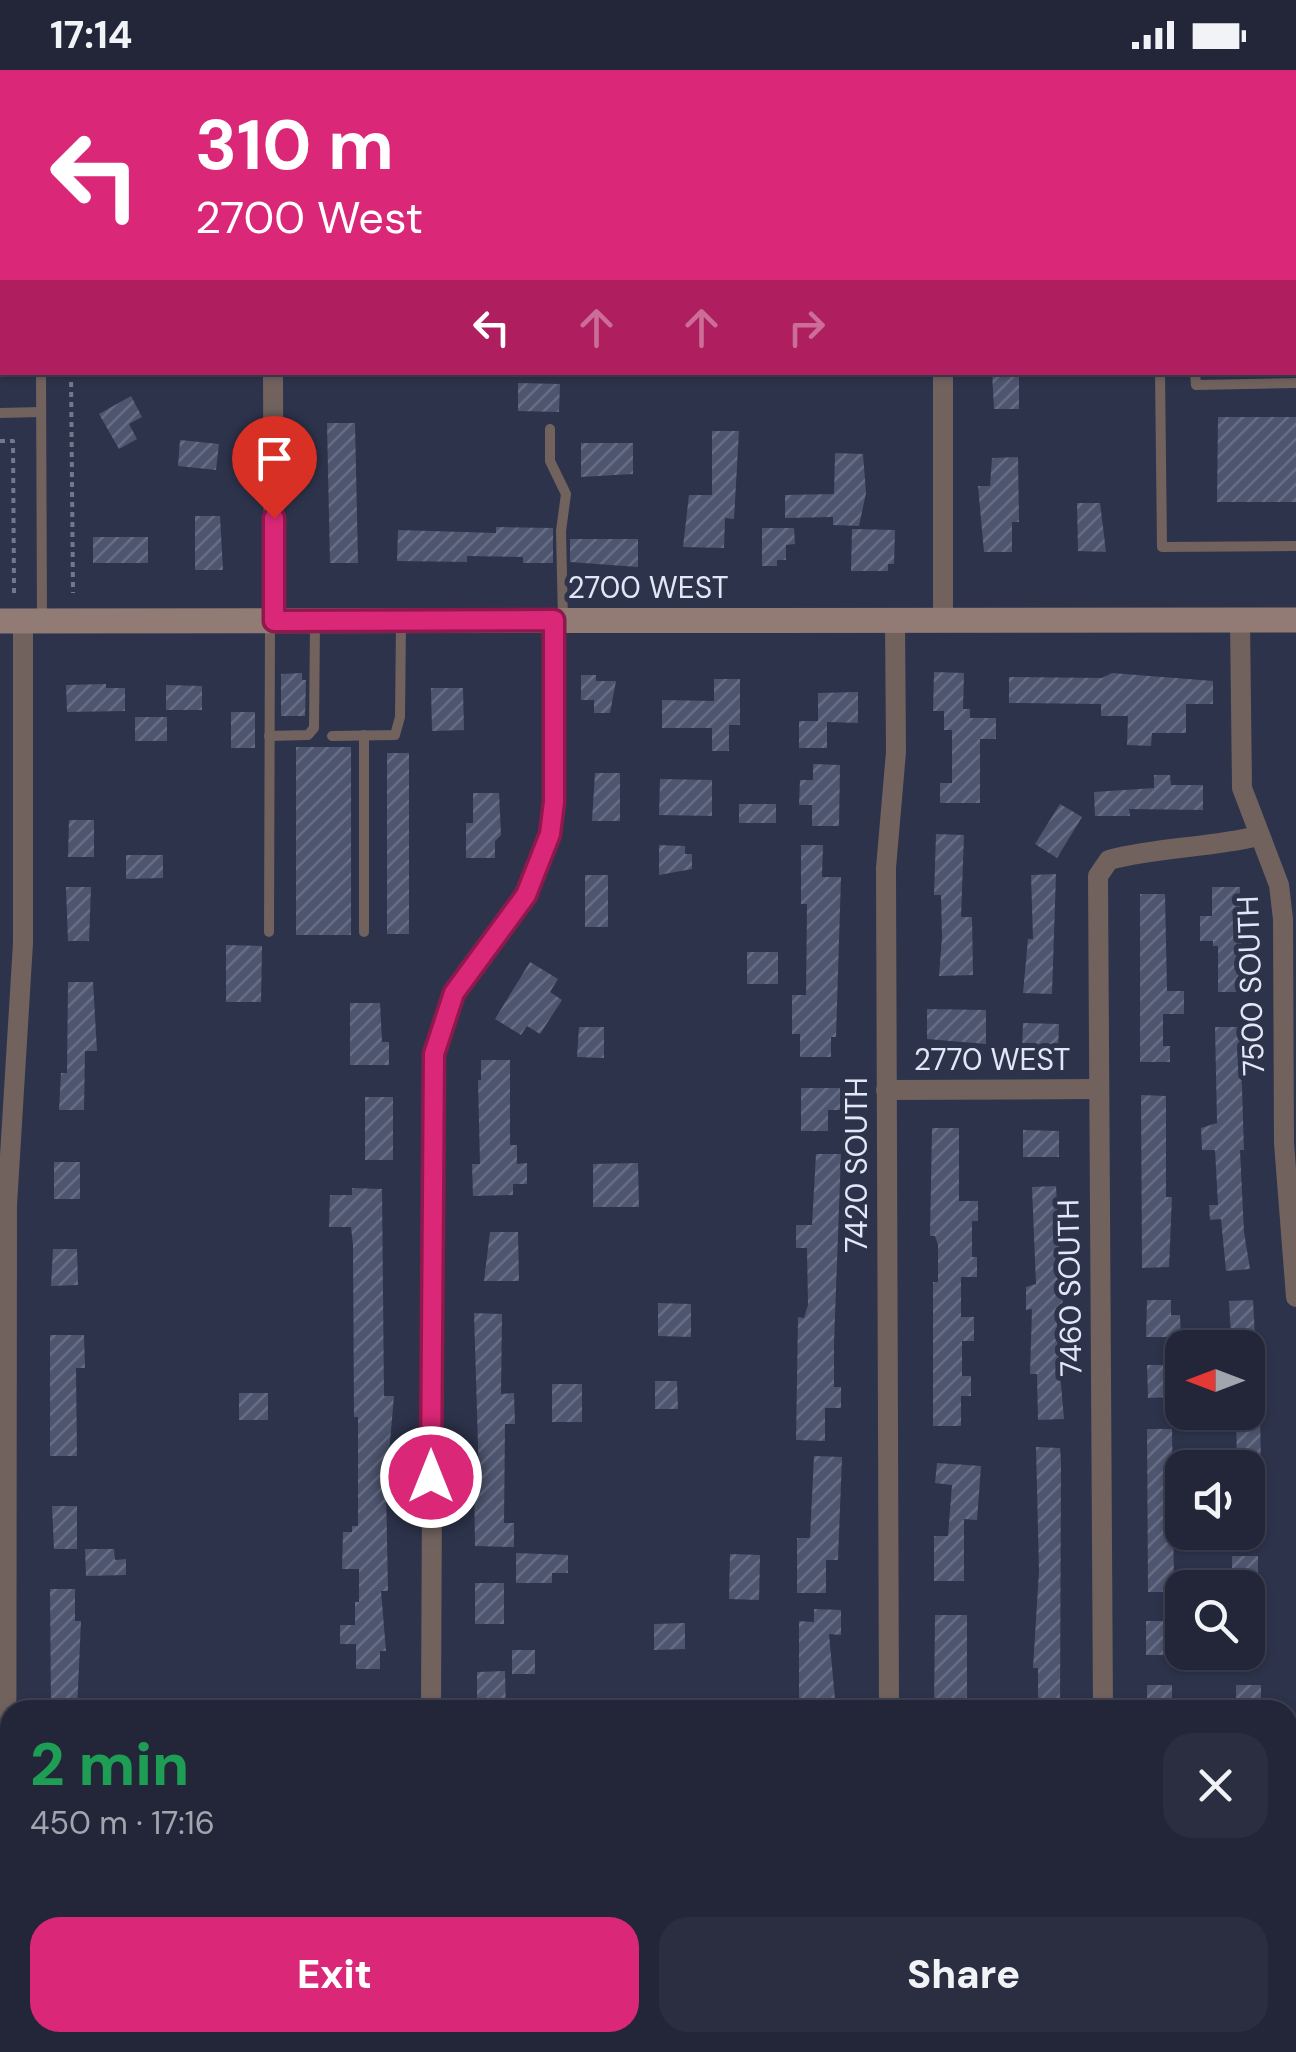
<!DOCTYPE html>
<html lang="en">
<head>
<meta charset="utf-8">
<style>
	body { margin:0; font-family:"DM Sans",sans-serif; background:#2a2e40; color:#f1f3f6; height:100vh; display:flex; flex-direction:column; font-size:38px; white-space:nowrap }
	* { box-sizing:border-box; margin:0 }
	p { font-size:32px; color:#a2a5ae }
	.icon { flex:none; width:55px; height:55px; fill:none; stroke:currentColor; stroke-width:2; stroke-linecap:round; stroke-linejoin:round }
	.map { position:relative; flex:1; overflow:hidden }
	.drawer { position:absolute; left:0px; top:1630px; width:1298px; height:352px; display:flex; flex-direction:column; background:#222638; border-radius:30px 30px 0 0; box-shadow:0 2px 8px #0004,0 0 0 2px #3f4353 }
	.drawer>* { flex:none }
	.banner { position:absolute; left:0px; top:0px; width:1298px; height:305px; box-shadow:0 2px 8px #0004,0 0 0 2px #3f4353; background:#db2777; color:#fff; overflow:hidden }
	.needle { width:65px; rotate:270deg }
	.fabs { position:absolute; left:1165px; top:1260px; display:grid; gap:20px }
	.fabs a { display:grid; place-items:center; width:100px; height:100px; border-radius:20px; background:#222638; box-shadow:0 2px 8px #0004,0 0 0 2px #3f4353; font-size:50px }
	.pin { position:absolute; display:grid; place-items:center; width:85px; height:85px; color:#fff; margin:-102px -42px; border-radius:50% 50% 50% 0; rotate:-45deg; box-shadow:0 0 10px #0007 }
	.pin .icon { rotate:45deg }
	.me { position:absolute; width:110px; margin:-55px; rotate:0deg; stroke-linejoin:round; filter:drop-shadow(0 0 8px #0008) }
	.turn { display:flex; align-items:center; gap:35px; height:210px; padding:0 30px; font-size:45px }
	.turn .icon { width:130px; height:130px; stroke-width:2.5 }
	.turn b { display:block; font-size:70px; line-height:85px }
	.lanes { display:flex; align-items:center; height:95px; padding:0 30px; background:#0003; justify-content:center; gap:50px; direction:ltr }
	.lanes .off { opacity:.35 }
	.round { display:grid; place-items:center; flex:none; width:105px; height:105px; border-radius:30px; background:#2a2e40 }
	.head { display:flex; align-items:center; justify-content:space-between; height:170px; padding:0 30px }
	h1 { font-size:60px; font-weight:800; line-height:75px; color:#1e9e55 }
	.action { display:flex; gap:20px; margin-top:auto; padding:20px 30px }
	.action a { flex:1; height:115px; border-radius:30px; background:#db2777; color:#fff; font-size:40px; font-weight:800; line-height:115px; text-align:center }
	.action a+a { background:#2a2e40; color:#f1f3f6 }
	.status { display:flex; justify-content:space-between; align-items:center; height:70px; padding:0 50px; background:#222638; direction:ltr }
	.status svg { height:28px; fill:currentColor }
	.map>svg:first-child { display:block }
</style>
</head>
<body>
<div class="status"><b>17:14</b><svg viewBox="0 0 49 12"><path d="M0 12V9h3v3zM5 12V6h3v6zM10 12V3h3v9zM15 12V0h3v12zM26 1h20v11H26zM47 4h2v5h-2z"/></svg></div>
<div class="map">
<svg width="1296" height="1982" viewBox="0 0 1296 1982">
	<defs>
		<pattern id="building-hatch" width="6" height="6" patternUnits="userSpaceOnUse" patternTransform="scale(2.5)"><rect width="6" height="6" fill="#4e556f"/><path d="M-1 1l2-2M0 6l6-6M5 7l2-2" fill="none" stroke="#676d84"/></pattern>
	</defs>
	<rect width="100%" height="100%" fill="#2d334b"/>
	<g fill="url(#building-hatch)">
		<path d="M992 302H1019V339H994Z"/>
		<path d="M518 313 560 314 559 342 518 341Z"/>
		<path d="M131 326 142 347 129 354 137 369 119 379 99 344Z"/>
		<path d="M1218 347H1296V432H1217Z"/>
		<path d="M327 353H355L358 493H330Z"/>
		<path d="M712 361H739L734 449 725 448 724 478 683 477 689 425H712Z"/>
		<path d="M180 370 219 374 216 400 178 396Z"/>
		<path d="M581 373H633V404L581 407Z"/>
		<path d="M835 383 863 384 866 423 859 456 833 455V447L785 448V425L834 424Z"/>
		<path d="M1018 387 1019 452H1012V482H984L978 416H990L992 388Z"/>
		<path d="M1077 433H1100L1106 482 1078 481Z"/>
		<path d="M195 446H220L223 500H195Z"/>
		<path d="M496 457 553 458V493H523V487L467 486V492L397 491 398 460 496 463Z"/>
		<path d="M762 458H794L795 474 786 475V490H777V496H762Z"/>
		<path d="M852 459 895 460 894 494H888V501H851Z"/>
		<rect x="93" y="467" width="55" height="26"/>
		<path d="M570 469H638V497L570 492Z"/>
		<path d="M934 602 964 603 963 639H970V648H996V669H980V733H940V713H952V660H944V641H933Z"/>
		<path d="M302 603V610H306L305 646H281V604Z"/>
		<path d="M1112 603 1213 611V634H1186V663H1152L1151 676 1127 675 1128 646H1101V634L1009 633V607L1102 608Z"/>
		<path d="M581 605H596V611H616L610 643H594V630H581Z"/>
		<path d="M714 609H740V655H729V681H712V658H662V630L714 631Z"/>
		<path d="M106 614V618H125V641L67 642 66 615Z"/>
		<path d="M166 615 202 616V640H166Z"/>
		<path d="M431 618H463L464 660 432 661Z"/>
		<path d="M858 622V653L827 652V678H799V651H818V623Z"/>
		<rect x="231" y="642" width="24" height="36"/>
		<rect x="135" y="647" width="32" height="24"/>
		<rect x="296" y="677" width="55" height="188"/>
		<rect x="387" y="683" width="22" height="181"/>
		<path d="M813 694 840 695 839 756H812V735H799L800 710H813Z"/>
		<path d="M595 703H620V751H592Z"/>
		<path d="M1154 705H1170L1171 715H1203V740L1129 739 1130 746H1095L1094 722 1154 718Z"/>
		<path d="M660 709 712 710V746L659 745Z"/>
		<path d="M473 723H499L501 765 495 771V788H466V753H473Z"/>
		<rect x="739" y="734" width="37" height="19"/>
		<path d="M1060 734 1082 747 1057 788 1035 774Z"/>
		<path d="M69 750H94V787H68Z"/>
		<path d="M936 764 964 765 961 847H972L973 905 939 906 942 867 941 825H934Z"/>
		<path d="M659 775 685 776V784H692V799L659 805Z"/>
		<path d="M801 775H823L822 807H841L836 967H831V987H800V964H792V925H806L807 834H801Z"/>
		<path d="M126 785H163V808L126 809Z"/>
		<path d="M1056 804 1052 924 1023 923 1028 869H1033L1031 805Z"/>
		<rect x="585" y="805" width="23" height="52"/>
		<path d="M66 817H91L89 871H68Z"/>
		<path d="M1212 817H1240L1242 922H1218V876H1213V871H1200V846H1212Z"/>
		<path d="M1140 824H1165L1167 921H1184V944H1163V976H1170V992H1140Z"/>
		<path d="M226 875 262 876 261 932H226Z"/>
		<rect x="747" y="882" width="31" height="32"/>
		<path d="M530 892 558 909 550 922 562 930 540 964 527 956 521 965 495 949Z"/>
		<path d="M68 912H93L97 981H85L84 1040H59L61 1003H67Z"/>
		<path d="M350 933H380L382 972H389V995H350Z"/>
		<path d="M927 939 986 940V974L927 969Z"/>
		<path d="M1023 953 1059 954 1058 981 1022 980Z"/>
		<path d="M579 957H604V988L577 987Z"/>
		<path d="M1215 957H1240L1244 1080H1240L1244 1162 1250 1199 1226 1201 1221 1149 1210 1150 1209 1135H1218L1215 1080H1202L1201 1058 1217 1053Z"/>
		<path d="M481 990H510V1075H517V1094L527 1093V1114H513V1125L473 1126 472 1094H480L478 1010H481Z"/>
		<path d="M801 1018H840V1040H828V1061H801Z"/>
		<path d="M1141 1025 1166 1026V1127H1172L1169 1197 1142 1198Z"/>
		<rect x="365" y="1027" width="28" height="63"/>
		<path d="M932 1058H959V1131H978V1151H972V1187H977V1207H961V1247H974V1271H962V1306H971V1326H961V1356H933V1212H938V1175L935 1166H930Z"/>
		<path d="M1023 1060 1059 1061V1087H1023Z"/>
		<path d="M816 1084H841L834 1273V1317H841V1338H825V1371L796 1370 798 1247 804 1248 808 1235 807 1178H796V1155H812Z"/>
		<rect x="54" y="1092" width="26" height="37"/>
		<path d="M638 1093 639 1137H593V1094Z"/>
		<path d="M1056 1116 1063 1238 1057 1239V1268L1064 1349 1038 1350 1037 1304H1030L1032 1239 1026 1240V1217L1036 1214 1032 1117Z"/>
		<path d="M352 1118 382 1119 384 1326H394L386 1417 388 1521H381L386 1581H380V1599H356V1574H340V1555H355V1532H359V1499H342L343 1462H352V1456H358V1347H354L353 1175 351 1157H329L330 1125H352Z"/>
		<path d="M490 1162H518L519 1211H484Z"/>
		<path d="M53 1179H77L78 1215 51 1216Z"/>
		<path d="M1147 1230H1171V1245H1180L1181 1267H1146Z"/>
		<path d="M1253 1230 1255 1266H1231L1229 1231Z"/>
		<path d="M658 1233 691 1234V1267L658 1266Z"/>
		<path d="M474 1243 502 1244 501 1324 514 1323 515 1354H505L504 1453H514V1477L475 1476 474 1408H479Z"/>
		<path d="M50 1265H84L85 1298H76L77 1386H50Z"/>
		<path d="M1147 1295H1172V1327L1148 1328Z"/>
		<path d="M655 1311H677L678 1339H655Z"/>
		<rect x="552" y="1314" width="30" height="38"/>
		<rect x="239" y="1323" width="29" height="27"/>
		<path d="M1236 1342H1260L1261 1398H1237Z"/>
		<path d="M1147 1359H1172L1174 1522H1148Z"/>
		<path d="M1036 1377 1060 1378 1061 1391 1060 1640H1038V1598H1033L1039 1501Z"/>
		<path d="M814 1386 842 1387 838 1490H826V1523H797V1468H810Z"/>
		<path d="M937 1393 981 1396 977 1450 964 1449V1511H934V1466H948L952 1415 935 1413Z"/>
		<path d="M52 1436H77V1479H54Z"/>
		<path d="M85 1479H114L115 1490 126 1489V1505L86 1506Z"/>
		<path d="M516 1483 568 1485V1503H552V1513H516Z"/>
		<path d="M730 1484 760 1485 759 1530 729 1529Z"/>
		<rect x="1232" y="1486" width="26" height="32"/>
		<rect x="475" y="1513" width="29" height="41"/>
		<path d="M50 1519H75V1551H81L77 1640H51Z"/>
		<path d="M814 1539 841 1540V1565L829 1564 836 1640H799V1551L814 1552Z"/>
		<path d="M935 1545H967V1640H934Z"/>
		<rect x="1146" y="1551" width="24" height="34"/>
		<path d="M685 1553V1579L654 1580V1554Z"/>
		<rect x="512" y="1580" width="23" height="24"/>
		<path d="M505 1601 506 1640H477V1602Z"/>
		<rect x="1147" y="1615" width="25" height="25"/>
		<rect x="1236" y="1615" width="25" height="25"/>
	</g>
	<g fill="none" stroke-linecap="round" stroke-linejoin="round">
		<g stroke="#73798d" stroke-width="4" stroke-dasharray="5 5" stroke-linecap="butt">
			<path d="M0 260H2"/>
			<path d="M71 302 73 523"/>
			<path d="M0 371H13L14 523"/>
			<path d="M28 1972 34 1982"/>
		</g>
		<g stroke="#71625e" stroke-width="10">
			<path d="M1136 0V2"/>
			<path d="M1295 272H1296"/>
			<path d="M0 288H2"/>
			<path d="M41 302 42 550"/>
			<path d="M1160 302 1162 477 1296 476"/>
			<path d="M1195 302 1196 315 1296 313"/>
			<path d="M0 343 41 342"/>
			<path d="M550 359V391L566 424 561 461 563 550"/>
			<path d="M364 665V862"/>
			<path d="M269 666 308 665 314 658 315 552"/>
			<path d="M332 666 395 665 400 647 401 552"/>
			<path d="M269 862 270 552"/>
		</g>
		<g stroke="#71625e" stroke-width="20">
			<path d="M272 0V2"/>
			<path d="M536 0V2"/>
			<path d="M773 2V0"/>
			<path d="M991 2V0"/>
			<path d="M273 302 274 551"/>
			<path d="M943 550V302"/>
			<path d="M1240 550 1242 718 1279 815 1283 849 1284 1073 1296 1227"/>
			<path d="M886 1020 1098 1019"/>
			<path d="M431 1640 434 983 454 923 527 825 550 764 554 731V551"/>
			<path d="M889 1640 886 798 896 682 895 550"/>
			<path d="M1103 1640 1098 806 1109 790C1157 777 1209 778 1258 766"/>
			<path d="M1288 1954H1296"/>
			<path d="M888 1972V1982"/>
			<path d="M6 1982 7 1135 23 873V551"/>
		</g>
		<path stroke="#927b75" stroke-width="25" d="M0 551 1296 550"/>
	</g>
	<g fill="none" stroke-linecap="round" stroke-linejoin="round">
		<defs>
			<path id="route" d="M274 448V551L554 550V732L550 764 526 825 454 923 434 984 431 1407"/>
		</defs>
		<use href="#route" stroke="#8e194d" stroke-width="25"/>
		<use href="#route" stroke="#db2777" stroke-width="18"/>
	</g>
	<g text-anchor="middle" stroke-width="10" stroke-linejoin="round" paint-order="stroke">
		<g font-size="30" fill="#e2e7f7" stroke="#2d334b">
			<text x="648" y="528">2700 WEST</text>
			<text transform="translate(1251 916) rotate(-92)" y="10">7500 SOUTH</text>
			<text x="992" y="1000">2770 WEST</text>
			<text transform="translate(857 1095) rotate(-90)" y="10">7420 SOUTH</text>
			<text transform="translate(1070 1218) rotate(-91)" y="10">7460 SOUTH</text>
		</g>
	</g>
</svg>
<div class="fabs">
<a><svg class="needle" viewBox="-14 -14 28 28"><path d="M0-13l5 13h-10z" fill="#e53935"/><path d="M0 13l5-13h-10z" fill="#a2a5ae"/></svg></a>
<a><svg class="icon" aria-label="sound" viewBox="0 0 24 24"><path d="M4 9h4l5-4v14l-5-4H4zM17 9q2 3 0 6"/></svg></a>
<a><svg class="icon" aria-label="search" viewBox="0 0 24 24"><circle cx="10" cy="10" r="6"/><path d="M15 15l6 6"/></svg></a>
</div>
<div class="pin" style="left:274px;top:448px;background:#d93025"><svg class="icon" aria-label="arrive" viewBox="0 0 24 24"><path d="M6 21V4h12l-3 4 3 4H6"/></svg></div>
<svg class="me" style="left:431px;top:1407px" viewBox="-20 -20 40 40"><circle r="17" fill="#db2777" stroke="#fff" stroke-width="3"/><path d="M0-11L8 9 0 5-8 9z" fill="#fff"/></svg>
<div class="banner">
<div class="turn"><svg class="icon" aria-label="left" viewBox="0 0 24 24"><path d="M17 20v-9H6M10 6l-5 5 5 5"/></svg><div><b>310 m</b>2700 West</div></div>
<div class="lanes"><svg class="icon" aria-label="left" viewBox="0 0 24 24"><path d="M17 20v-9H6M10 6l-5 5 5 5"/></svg><svg class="icon off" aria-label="ahead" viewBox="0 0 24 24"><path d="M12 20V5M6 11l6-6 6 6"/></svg><svg class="icon off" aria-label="ahead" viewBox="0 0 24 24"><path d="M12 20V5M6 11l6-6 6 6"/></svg><svg class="icon off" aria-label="right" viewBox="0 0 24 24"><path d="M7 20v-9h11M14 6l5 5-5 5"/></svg></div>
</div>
<section class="drawer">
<div class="head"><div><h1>2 min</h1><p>450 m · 17:16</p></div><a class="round"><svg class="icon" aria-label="close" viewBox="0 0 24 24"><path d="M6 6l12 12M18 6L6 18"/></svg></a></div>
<div class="action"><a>Exit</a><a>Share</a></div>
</section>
</div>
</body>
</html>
